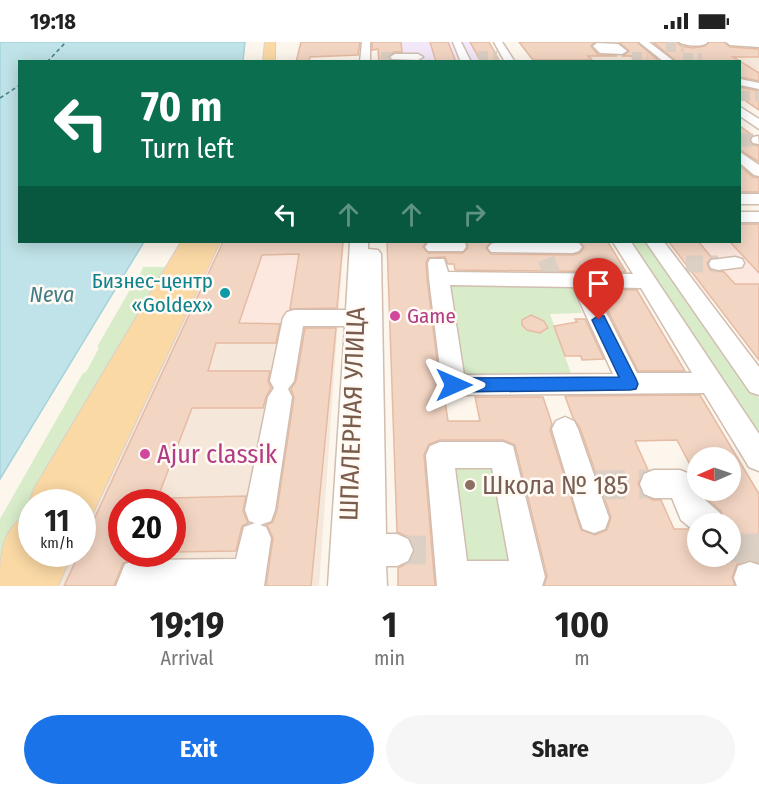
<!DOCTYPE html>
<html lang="en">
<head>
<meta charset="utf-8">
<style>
	body { margin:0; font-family:"Fira Sans Condensed",sans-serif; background:#f6f6f6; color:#222; height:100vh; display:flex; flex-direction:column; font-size:22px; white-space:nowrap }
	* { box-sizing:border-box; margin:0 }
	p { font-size:20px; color:#767676 }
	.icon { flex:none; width:33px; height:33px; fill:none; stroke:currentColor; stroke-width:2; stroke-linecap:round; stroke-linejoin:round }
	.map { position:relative; height:544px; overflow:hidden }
	.panel { display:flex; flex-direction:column; background:#fff; flex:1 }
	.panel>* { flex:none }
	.hud { position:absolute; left:18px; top:18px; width:723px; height:183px; border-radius:0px; box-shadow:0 3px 15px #0003; background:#0b6e4f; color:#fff; overflow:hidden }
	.needle { width:39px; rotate:268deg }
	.buttons { position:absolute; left:687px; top:405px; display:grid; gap:12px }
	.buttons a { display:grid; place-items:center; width:54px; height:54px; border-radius:50%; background:#fff; box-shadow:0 3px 15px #0003; font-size:30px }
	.speed { position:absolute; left:18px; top:447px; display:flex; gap:12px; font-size:30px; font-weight:700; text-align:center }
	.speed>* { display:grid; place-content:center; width:78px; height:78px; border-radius:50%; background:#fff; box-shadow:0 3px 15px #0003; line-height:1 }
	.speed small { font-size:15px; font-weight:400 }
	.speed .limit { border:9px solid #d22; background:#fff; color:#111 }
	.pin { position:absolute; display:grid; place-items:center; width:51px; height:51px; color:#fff; margin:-62px -26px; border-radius:50% 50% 50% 0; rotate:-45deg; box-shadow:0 0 6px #0007 }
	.pin .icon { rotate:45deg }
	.me { position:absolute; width:66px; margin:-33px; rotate:90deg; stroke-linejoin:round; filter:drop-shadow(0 0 4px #0008) }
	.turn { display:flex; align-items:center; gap:21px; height:126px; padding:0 24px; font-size:27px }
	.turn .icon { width:78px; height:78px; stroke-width:2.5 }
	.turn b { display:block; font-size:42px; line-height:51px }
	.lanes { display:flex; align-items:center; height:57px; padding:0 24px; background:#0003; justify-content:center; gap:30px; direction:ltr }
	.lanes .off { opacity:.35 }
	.eta { display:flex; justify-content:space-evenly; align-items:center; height:102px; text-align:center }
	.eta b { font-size:36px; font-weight:700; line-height:42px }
	.action { display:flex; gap:12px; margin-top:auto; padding:12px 24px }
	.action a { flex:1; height:69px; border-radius:36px; background:#1a73e8; color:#fff; font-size:24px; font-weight:700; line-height:69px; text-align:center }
	.action a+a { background:#f6f6f6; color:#222 }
	.status { display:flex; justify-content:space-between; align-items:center; height:42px; padding:0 30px; background:#fff; direction:ltr }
	.status svg { height:16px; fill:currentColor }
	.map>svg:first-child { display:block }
</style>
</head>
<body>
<div class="status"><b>19:18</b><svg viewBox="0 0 49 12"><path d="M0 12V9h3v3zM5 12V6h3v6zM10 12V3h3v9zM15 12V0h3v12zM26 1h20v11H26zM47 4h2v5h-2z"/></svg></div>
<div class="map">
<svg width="759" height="544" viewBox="0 0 759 544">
	<rect width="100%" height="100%" fill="#fdf6ec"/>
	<g fill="#f5e8da" fill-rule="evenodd">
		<path d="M519 0H628L654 19H533Z"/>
		<path d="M658 0H759V68L740 55V20Z"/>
		<path d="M338 279 319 544H57L73 512H82L83 491 182 281ZM122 460H172V512H122Z"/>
	</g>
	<g fill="#fde8e0">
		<path d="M740 191 759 211V257L710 258 667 200H740Z"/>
		<path d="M222 200H344L338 279 182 281Z"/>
	</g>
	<path fill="#f3e8fa" d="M380 0H489L500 19 379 20Z"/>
	<g fill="#d8ecc9">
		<path d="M629 200H648L759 356V399Z"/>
		<path d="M143 225H168L34 460H32L31 465 0 520V477L83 331 86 330 99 306 97 305 135 239H138Z"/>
		<path d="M449 242 571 245 582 271 550 272 573 337H462Z"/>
		<path d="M494 423 513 520 465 521 453 424Z"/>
	</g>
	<path fill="#bfe3e8" stroke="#a5d3da" stroke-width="1.5" d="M0 0H245L243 19 20 20V200H144L0 437Z"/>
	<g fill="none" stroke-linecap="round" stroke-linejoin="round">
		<g stroke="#437c86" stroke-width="1.5" stroke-dasharray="4 3" stroke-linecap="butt">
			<path d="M47 20 66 0"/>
			<path d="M0 56 20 43"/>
		</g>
	</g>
	<g fill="#f3d5c3" stroke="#e6bba3" stroke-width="1.5" fill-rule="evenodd">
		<path d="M301 0H360L358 13 310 15 309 20H296Z"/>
		<path d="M372 0H401L402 10H394L388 15 390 19 398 20H379L378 7 372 8Z"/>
		<path d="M430 0H448L456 20H436Z"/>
		<path d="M470 0H489L500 20H481Z"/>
		<path d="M519 0H595L591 4 598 13 617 14H588L592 18H533Z"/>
		<path d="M619 0H637L660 20H638L631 14H623L629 9Z"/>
		<path d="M653 0H677L681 4 693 6 705 4 709 0H724L730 5 759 7V15H733L759 31V39L740 35V20H677Z"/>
		<path d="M740 45 759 49V68L740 55Z"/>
		<path d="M740 84 752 93 749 97 751 102 759 104V120L740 108Z"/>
		<path d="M740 124 753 135 759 136V150H740Z"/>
		<path d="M740 182H759V231L730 200H740Z"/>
		<path d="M223 200H343L337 266 290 267 299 212 262 213 239 281 280 282 276 301H216L208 329H270L268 339 271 346 266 355 263 366H192L156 460H122V512H135L133 517 123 521 114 544H64L79 512H82V503Z"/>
		<path d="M387 200H426L423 205 428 211H463L468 206 467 200H491L486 206 491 212 573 213 580 211 584 206 581 200H608L626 230 455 228 454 222H448L445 215 428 216 426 221 427 236 440 343 444 352 448 379H480L475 355H543L552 382 550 388 581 488 595 493 607 488 611 475 580 386 573 376 565 354 700 353 759 452V521L749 518 737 522 732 535 735 544H544L547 534 515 403 503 398H440L429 402 424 413 435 544H398V526L410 520 415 507 409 495 397 490ZM677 398 698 438V416H730V448H703L707 457 721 469 726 482H730V514H698V494L688 487H674L661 458H653L642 453 638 441 642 431 648 428 635 399Z"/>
		<path d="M669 200H699L712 216 707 221 710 228 724 230 735 242H759V318Z"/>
		<path d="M597 247 637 248 685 329H638Z"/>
		<path d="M531 273 544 279 548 286 540 291 527 288 522 283V278Z"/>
		<path d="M575 277H585L604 317 582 318 581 314H565L554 284 577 280Z"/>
		<path d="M305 286H336L311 544H266L273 496 267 483 273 480 277 468 294 355 291 347 296 339Z"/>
		<path d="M246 454 243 469 248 481 242 484 236 509 172 510V456Z"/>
	</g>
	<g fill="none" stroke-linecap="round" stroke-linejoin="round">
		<g stroke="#dcd0c4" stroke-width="10" stroke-dasharray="10 5" stroke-linecap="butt">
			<path d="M666 5H684"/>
			<path d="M478 14H497"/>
			<path d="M381 15H395"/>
			<path d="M632 15H648"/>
			<path d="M683 16H702"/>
			<path d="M740 54H759"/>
		</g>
		<path stroke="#dcd0c4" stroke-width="13" stroke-dasharray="13 7" stroke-linecap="butt" d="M740 98H758"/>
		<g stroke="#dcd0c4" stroke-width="17" stroke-dasharray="17 8" stroke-linecap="butt">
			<path d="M546 217 552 232"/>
			<path d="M686 222H718"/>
		</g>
		<g stroke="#dcd0c4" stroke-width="29" stroke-dasharray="29 14" stroke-linecap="butt">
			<path d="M596 443 654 442"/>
			<path d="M730 506H759"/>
			<path d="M397 508H437"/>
		</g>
		<defs>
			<g id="minor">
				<path d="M362 0H370V20H360Z"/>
				<path d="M453 0H461L471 20H461Z"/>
				<path d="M494 0H502L515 20H505Z"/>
				<path d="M639 0H649L675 20H664Z"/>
				<path d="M679 0H707V1C701 5 685 4 679 0Z"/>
				<path d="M726 0H759V5L730 3Z"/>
				<path d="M597 1 618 2 627 9 622 12 600 11 593 4Z"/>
				<path d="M395 12H418L423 15 418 18 392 17 390 15Z"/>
				<path d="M740 37 759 41V47L740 43Z"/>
				<path d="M740 65 759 77V87L740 74Z"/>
				<path d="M758 94 759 102 753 101 751 98 753 95Z"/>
				<path d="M740 110 759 123V134L754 133 740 121Z"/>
				<rect x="740" y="152" width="19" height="10"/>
				<rect x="740" y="170" width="19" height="10"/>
				<path d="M350 200H368V207L378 208 381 212 386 492H397L408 497 413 508 408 519 397 524H386L387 544H328L345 284H303L294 339 288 347 292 355 275 468 271 479 260 483 266 485 271 496 264 544H116L125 522 137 518 236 517 244 485 255 481 249 479 245 468 268 355 274 346 270 339 283 276 287 270 294 268H346Z"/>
				<path d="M433 200H465L466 205 463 209H428L425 205 428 201Z"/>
				<path d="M497 200H574L579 201 582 205 579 209 573 211 491 210 488 206 491 202Z"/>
				<path d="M613 200H631L759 392V429L749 425 704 351 454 353 445 350 442 343 429 236 428 221 430 217H444L448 230 633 232ZM450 243 573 245 613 332 464 333ZM593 245 641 246 692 331H637Z"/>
				<path d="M646 200H664L759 325V353L750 350Z"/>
				<path d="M735 215 742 217 744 221 742 225 718 228 711 226 709 222 711 218Z"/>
				<path d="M565 375 574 379 578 387 609 476 605 487 594 491 583 487 579 476 552 387 556 379Z"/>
				<path d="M440 400H503L513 404 545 535 542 544H437L426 413 430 404ZM455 426H492L509 519H467Z"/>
				<path d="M654 428H680L690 432 703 456 720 471 724 482H698V492L681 478 672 456H654L644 452 640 442 644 432Z"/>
				<path d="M750 520 759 523V544H737L734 536 738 524Z"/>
			</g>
			<g id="major">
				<path d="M265 0H275V20H263Z"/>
				<path d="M181 200H220L92 473 82 476V460H32V466L29 460 34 447Z"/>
				<path d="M32 471V512H72L58 544H0C0 515 0 484 32 471Z"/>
			</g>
		</defs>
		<use href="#minor" stroke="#d1beb0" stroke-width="3"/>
		<use href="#major" stroke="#dad1cd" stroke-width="2"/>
		<use href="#minor" fill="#fff" fill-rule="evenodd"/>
		<use href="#major" fill="#fbd9a5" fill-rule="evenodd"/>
	</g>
	<path fill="#1a73e8" stroke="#114b97" stroke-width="1.5" d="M599 273 604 274 636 337 638 342 636 347 630 348 454 350 449 348 447 343 449 338 454 336 619 335 592 278Z"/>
	<circle fill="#0f9aa8" stroke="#fffaf3" stroke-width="2" cx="225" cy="251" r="6"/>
	<g fill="#d1479c" stroke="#fffaf3" stroke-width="2">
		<circle cx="395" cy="274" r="6"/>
		<circle cx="145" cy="412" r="6"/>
	</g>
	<circle fill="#8d6e63" stroke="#fffaf3" stroke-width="2" cx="470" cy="443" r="6"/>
	<g text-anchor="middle" stroke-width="5" stroke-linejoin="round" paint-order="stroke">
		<g font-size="21" fill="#0d838f" stroke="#fffaf3" text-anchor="end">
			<text x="213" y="246">Бизнес-центр<tspan x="213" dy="24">«Goldex»</tspan></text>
		</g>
		<g font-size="21" fill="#b23c85" stroke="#fffaf3" text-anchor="start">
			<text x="407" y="281">Game</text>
		</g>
		<g font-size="22" font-style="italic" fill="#437c86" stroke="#fffaf3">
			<text x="52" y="260">Neva</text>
		</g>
		<g font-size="26" fill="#7a5c4d" stroke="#fffaf3">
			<text transform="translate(352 372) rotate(-88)" y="9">ШПАЛЕРНАЯ УЛИЦА</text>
		</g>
		<g font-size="26" fill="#b23c85" stroke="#fffaf3" text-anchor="start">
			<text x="157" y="421">Ajur classik</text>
		</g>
		<g font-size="26" fill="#785e54" stroke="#fffaf3" text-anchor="start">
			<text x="482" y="452">Школа № 185</text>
		</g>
	</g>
</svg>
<div class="buttons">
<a><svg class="needle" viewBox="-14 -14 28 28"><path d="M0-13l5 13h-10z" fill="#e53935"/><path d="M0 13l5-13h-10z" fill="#767676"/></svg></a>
<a><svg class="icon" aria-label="search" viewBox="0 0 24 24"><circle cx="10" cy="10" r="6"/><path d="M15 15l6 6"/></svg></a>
</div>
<div class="speed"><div>11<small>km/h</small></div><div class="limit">20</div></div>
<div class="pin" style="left:599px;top:278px;background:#d93025"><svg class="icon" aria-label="arrive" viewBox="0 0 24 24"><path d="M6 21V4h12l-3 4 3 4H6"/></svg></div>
<svg class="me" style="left:454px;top:343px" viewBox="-20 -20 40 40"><path d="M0-17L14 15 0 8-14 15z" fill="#1a73e8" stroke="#fff" stroke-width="4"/></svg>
<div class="hud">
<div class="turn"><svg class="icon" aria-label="left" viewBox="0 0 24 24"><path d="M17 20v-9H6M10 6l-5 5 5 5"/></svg><div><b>70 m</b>Turn left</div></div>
<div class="lanes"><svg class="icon" aria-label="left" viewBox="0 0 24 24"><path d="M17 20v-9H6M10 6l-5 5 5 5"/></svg><svg class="icon off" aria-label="ahead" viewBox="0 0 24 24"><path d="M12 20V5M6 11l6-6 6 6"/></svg><svg class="icon off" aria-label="ahead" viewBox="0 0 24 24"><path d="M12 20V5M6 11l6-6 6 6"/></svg><svg class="icon off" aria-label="right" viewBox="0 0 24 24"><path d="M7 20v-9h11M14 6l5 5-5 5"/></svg></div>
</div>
</div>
<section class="panel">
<div class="eta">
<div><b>19:19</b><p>Arrival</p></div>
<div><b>1</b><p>min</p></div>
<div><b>100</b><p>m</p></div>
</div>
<div class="action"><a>Exit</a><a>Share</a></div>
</section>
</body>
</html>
